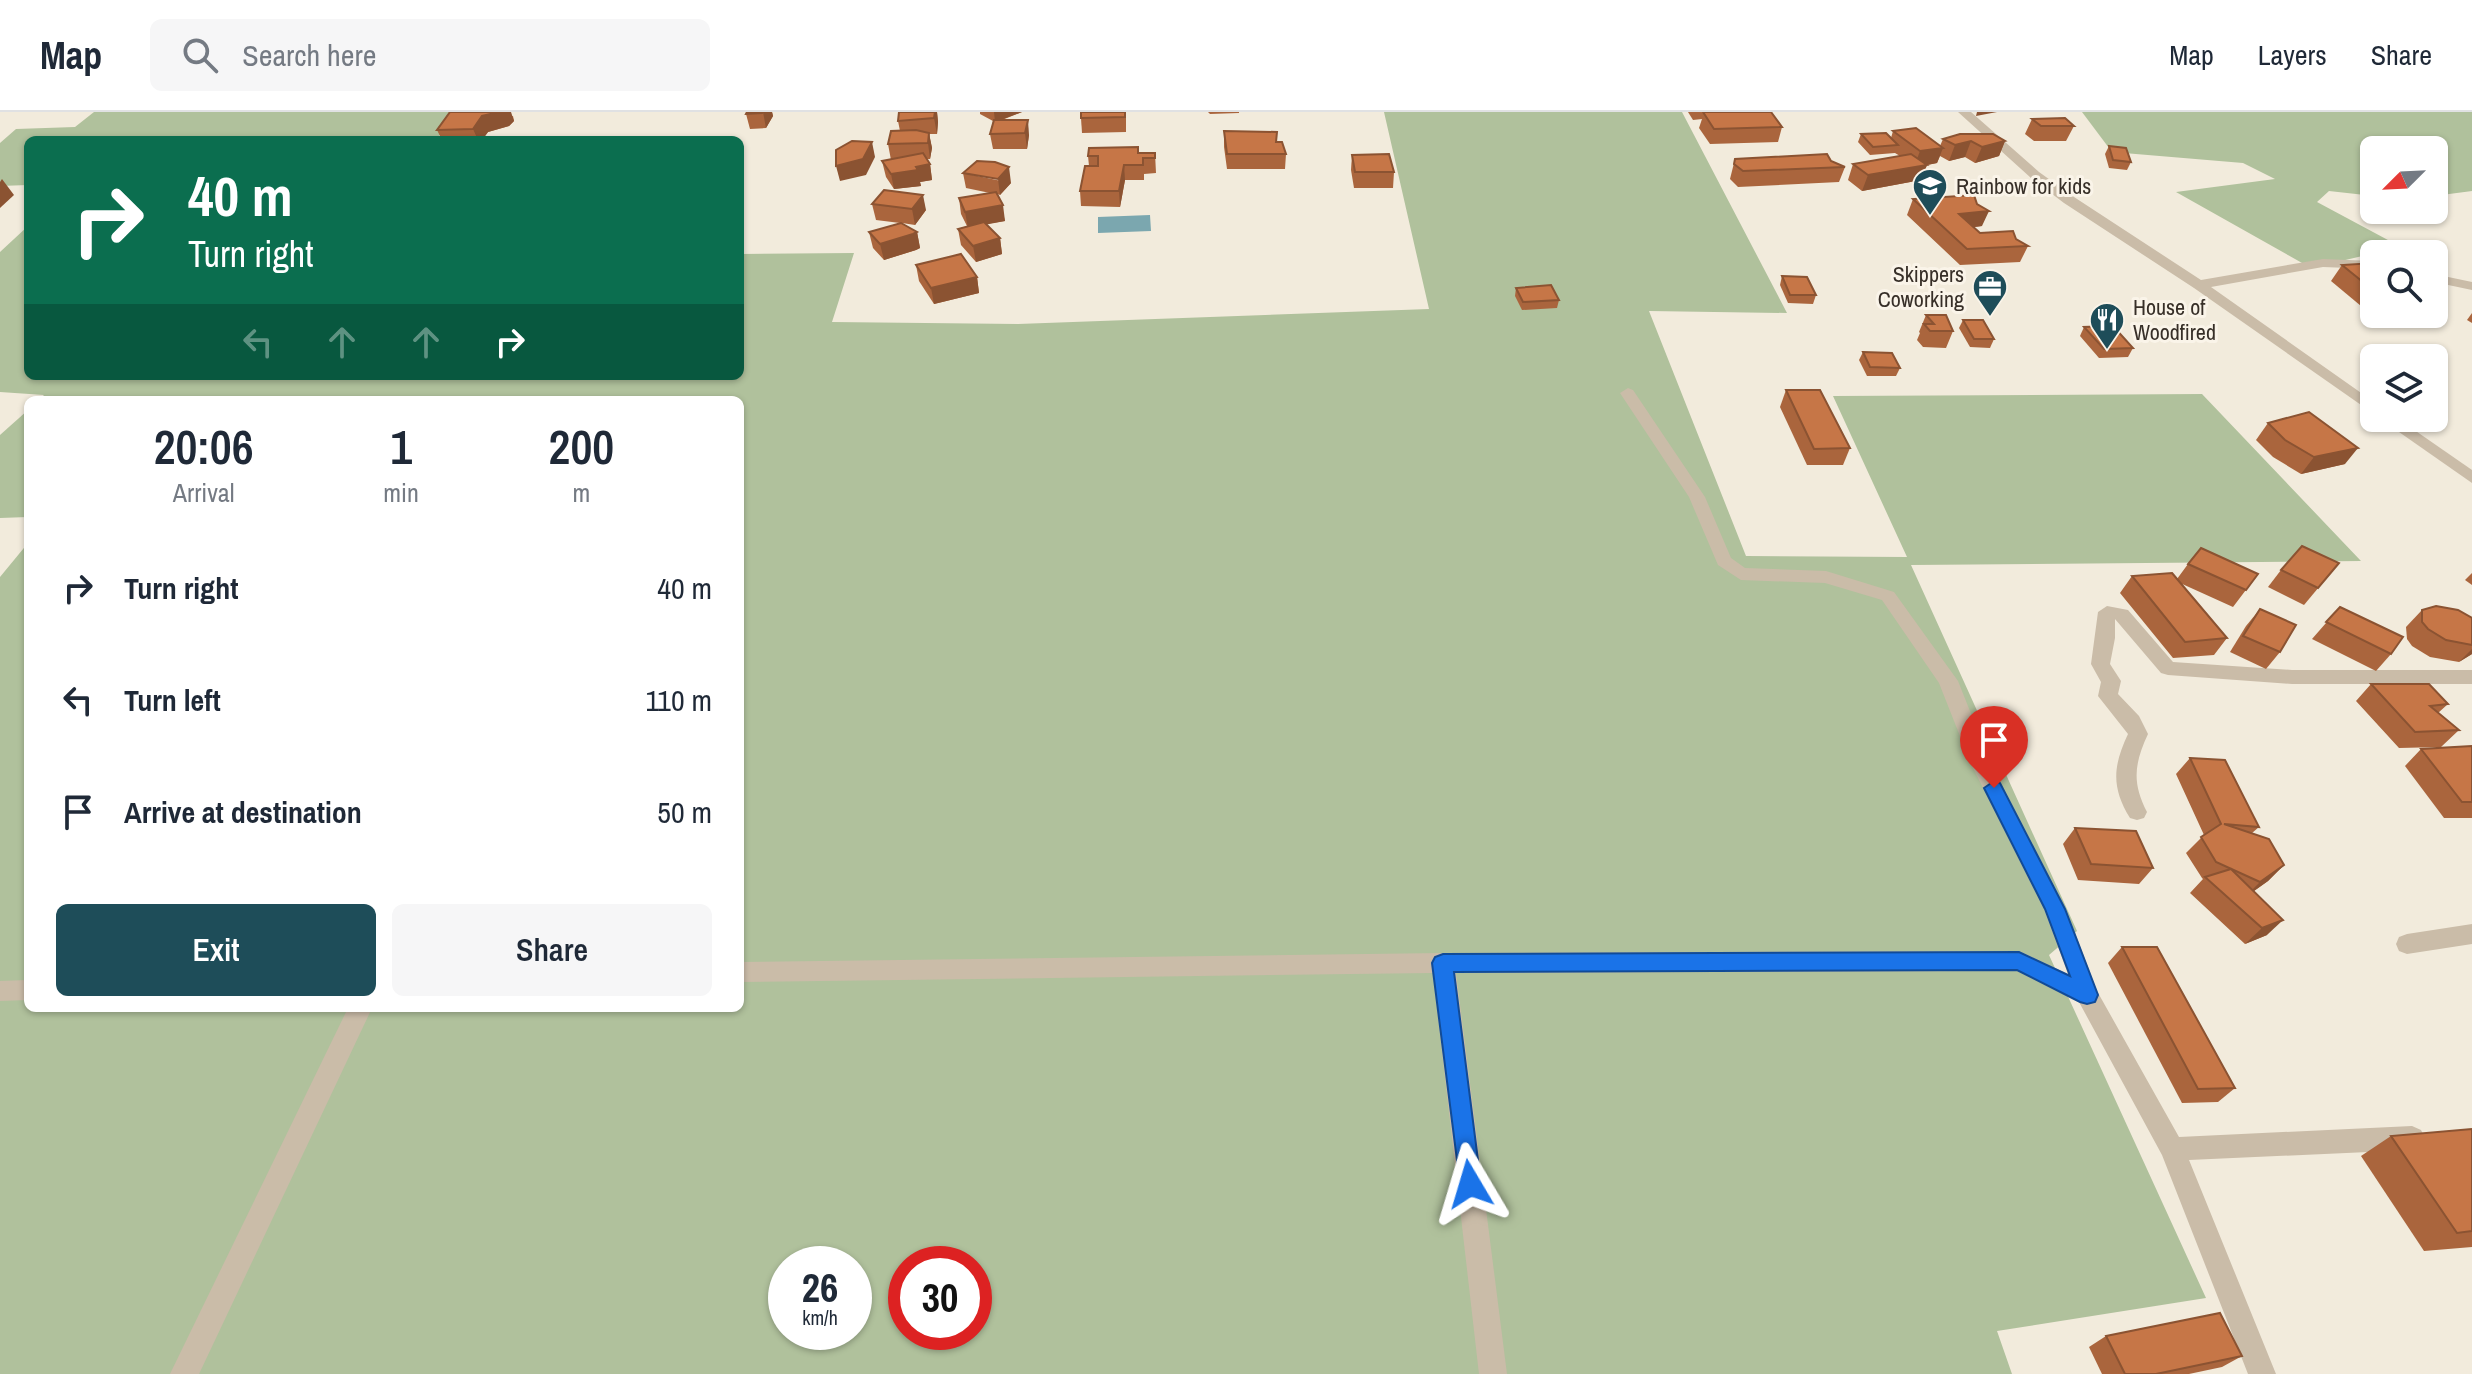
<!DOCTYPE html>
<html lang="en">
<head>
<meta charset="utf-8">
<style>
	body { margin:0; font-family:"Archivo Narrow",sans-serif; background:#f6f6f7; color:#1f2937; height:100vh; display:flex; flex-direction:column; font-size:30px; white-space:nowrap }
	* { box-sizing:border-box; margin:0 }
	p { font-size:26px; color:#747a83 }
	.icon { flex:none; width:44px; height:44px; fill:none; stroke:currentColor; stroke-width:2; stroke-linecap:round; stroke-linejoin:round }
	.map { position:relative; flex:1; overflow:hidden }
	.panel { position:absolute; left:24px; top:284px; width:720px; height:616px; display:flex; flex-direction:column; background:#fff; border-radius:12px; box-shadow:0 2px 6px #0004 }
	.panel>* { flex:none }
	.guide { position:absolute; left:24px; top:24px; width:720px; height:244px; border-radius:12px; box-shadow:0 2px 6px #0004; background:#0b6e4f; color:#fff; overflow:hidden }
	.needle { width:52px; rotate:246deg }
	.controls { position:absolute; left:2360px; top:24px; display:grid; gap:16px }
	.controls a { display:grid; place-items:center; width:88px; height:88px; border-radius:12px; background:#fff; box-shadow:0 2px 6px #0004; font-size:40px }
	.speed { position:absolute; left:768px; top:1134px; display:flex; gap:16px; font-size:40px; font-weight:700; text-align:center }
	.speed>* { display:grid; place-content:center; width:104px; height:104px; border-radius:50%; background:#fff; box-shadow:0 2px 6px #0004; line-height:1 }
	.speed small { font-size:20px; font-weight:400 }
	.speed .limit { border:12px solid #d22; background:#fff; color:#111 }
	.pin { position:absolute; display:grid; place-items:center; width:68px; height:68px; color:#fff; margin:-82px -34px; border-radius:50% 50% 50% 0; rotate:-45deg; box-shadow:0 0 8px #0007 }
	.pin .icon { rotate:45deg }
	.me { position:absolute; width:88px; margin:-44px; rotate:353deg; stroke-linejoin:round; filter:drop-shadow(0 0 6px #0008) }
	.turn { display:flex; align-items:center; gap:28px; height:168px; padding:0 32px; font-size:36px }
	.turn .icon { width:104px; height:104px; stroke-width:2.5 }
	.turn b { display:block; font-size:56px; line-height:68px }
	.lanes { display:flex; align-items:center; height:76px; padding:0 32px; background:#0003; justify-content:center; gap:40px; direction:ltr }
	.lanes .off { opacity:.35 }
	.eta { display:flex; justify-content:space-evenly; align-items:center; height:136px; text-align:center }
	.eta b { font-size:48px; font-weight:600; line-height:56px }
	.button { display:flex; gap:16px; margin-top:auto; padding:16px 32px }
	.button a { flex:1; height:92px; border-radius:12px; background:#1e4d59; color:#fff; font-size:32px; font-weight:600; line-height:92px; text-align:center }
	.button a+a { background:#f6f6f7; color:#1f2937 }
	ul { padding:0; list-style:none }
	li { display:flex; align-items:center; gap:24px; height:112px; padding:0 32px }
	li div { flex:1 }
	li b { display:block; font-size:30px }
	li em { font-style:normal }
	header { display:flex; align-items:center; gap:48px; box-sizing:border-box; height:112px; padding:0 40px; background:#fff; border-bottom:2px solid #e0e1e3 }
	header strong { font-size:38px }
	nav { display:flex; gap:44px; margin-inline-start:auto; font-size:28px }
	.search { width:560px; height:72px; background:#f6f6f7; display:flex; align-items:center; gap:20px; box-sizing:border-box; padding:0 28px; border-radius:12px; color:#747a83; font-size:30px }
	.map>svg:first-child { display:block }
</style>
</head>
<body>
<header>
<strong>Map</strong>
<div class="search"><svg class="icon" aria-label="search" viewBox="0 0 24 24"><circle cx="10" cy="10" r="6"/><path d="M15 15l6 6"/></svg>Search here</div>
<nav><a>Map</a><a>Layers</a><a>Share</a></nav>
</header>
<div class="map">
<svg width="2472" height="1262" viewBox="0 0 2472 1262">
	<rect width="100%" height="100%" fill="#f2ebdc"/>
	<g fill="#b0c19c" fill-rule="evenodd">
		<path d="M94 0H458L436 28H28V73L0 74V31L16 17 75 15Z"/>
		<path d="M1384 0H1682L1787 201 1649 199 1746 444 1907 445 1833 284 2202 282 2361 449 1911 453 2077 819 2049 843 2206 1186 1997 1219 2012 1262H0V465L28 431V896H740V288H39L44 283 0 280V140L28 114V264H740V142L854 141 832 210 1018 212 1429 197ZM786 1152H854V1220H786ZM906 1152H974V1220H906Z"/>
		<path d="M2082 0H2472V79L2434 84V38H2374V84L2329 79 2317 90 2401 135 2311 156 2176 80 2275 67 2243 51 2112 40Z"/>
		<path d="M28 298V405L0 406V323Z"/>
	</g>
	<path fill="#7ba7af" d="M1150 103 1151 119 1098 121V105Z"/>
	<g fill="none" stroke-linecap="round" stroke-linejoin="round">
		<g fill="#cabca8" fill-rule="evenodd">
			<path d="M1958 0H1971L2039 60 2074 85 2201 168 2323 147 2374 149V157L2323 155 2211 175 2374 290V302L2194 176 2064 91 2031 66Z"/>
			<path d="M2434 162 2472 170V178L2434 170Z"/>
			<path d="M1628 276 1633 278 1705 385 1731 446 1745 456 1826 459 1894 480 1958 569 1991 652 2066 797 2097 879 2179 1025 2412 1014 2421 1018 2425 1026 2421 1034 2412 1038 2189 1048 2276 1262H2248L2162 1043 2079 890 2017 859 1456 861 1507 1262H1479L1433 861 740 870V850L1443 841 2019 839 2068 862 2044 797 1971 652 1939 571 1882 488 1825 471 1741 468 1718 453 1689 385 1620 281Z"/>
			<path d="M2379 306H2397L2472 358V371Z"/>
			<path d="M2107 494 2128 498 2173 550 2292 558H2472V572H2292L2168 563 2161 561 2115 507V526L2110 552 2121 569 2118 582 2139 604 2148 622C2134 652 2132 671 2147 700L2144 706 2137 708 2130 706C2111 675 2113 654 2128 622L2098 584 2101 570 2091 552 2098 500Z"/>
			<path d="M2472 812V832L2407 842 2399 839 2396 832 2399 825 2407 822Z"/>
			<path d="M28 868V888L0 889V869Z"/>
			<path d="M348 896H372L199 1262H170Z"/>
		</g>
	</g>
	<g fill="#aa653d">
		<path d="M747 0H772L773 4 766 16 750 17 746 2Z"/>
		<path d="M899 0H937L938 10 937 22H929L932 36 930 47H926L930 52 932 68 920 70 921 74 894 77 886 65 882 49 891 48 888 32 900 19 898 9Z"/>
		<path d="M980 0H1022L1002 8 1029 23 1027 37H993L990 22 993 9 980 2Z"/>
		<path d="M1126 0V20L1082 21 1081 6Z"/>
		<path d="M1208 0H1239V1L1210 2Z"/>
		<path d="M1688 0H1771L1782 15 1778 30 1710 32 1699 16 1702 7 1693 8Z"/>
		<path d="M513 4 514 9 509 14 488 20 482 28H442L437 18Z"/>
		<path d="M2032 7 2074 14 2066 29H2034L2025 22Z"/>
		<path d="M1224 19 1277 20V30L1286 42 1285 57H1227L1224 35Z"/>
		<path d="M1893 19 1940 34 1943 27 2005 29 1999 44 1975 51 1965 45 1949 49 1940 44 1937 51 1927 53 1921 68 1862 79 1848 68 1853 52 1900 44 1895 41 1870 43 1858 30 1861 22 1891 26Z"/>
		<path d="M2109 34 2131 50 2127 58 2109 56 2105 42Z"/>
		<path d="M1155 41 1156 61 1144 62V68H1125L1120 95 1081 94 1080 79 1089 54 1088 44Z"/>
		<path d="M1352 43 1394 60 1393 76H1354L1351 58Z"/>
		<path d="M1735 47 1831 49 1845 55 1839 70 1738 75 1730 67Z"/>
		<path d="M963 61 1011 71 1000 83 998 82 1005 109 986 112 1000 126 1002 142 976 150 961 133 958 117 967 114 961 102 959 86 990 81 966 76Z"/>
		<path d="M1913 87 1982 114 1974 115 1980 121 2016 127 2028 134 2020 150 1960 153 1907 103Z"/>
		<path d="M872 92 926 98 915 113 902 111 917 120 920 136 916 138 884 148 873 136 869 120 900 111 876 108Z"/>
		<path d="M2374 151V199H2367L2331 169 2342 153Z"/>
		<path d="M916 153 977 165 979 181 934 192 919 169Z"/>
		<path d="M1782 164 1816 183 1813 192 1788 191 1780 173Z"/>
		<path d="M1516 176 1559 188 1557 196 1522 198 1515 184Z"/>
		<path d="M2472 201V211L2467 208Z"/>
		<path d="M1926 203 1953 219 1946 236 1923 235 1917 228 1920 221 1919 220Z"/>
		<path d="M1963 208 1994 227 1990 236 1970 235 1959 216Z"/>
		<path d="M2084 215 2133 236 2128 245 2099 246 2080 224Z"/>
		<path d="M1863 240 1900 256 1896 264H1867L1859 248Z"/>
		<path d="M1786 278 1850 336 1843 353H1807L1780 295Z"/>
		<path d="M2268 311 2345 352 2301 362 2273 345 2256 328Z"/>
		<path d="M2339 451 2304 493 2268 475 2281 458Z"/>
		<path d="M2188 452 2258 462 2233 495 2180 471 2227 526 2214 543 2173 546 2120 481 2132 464 2177 467Z"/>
		<path d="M2472 461V473L2465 468Z"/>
		<path d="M2340 495 2391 542 2376 559 2312 527Z"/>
		<path d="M2260 497 2280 540 2266 557 2230 540 2246 514Z"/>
		<path d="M2422 498 2472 506V542L2459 550 2430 545 2412 534 2407 527 2406 515Z"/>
		<path d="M2371 572 2448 592 2438 601 2459 618 2441 635 2399 636 2356 589Z"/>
		<path d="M2472 634V706H2444L2405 654 2421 637Z"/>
		<path d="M2190 646 2259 715 2252 721 2284 753 2268 769 2254 779 2267 823 2245 832 2190 781 2203 767 2202 766 2186 741 2204 723 2176 662Z"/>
		<path d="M2075 716 2153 756 2139 772 2078 768 2063 732Z"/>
		<path d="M2122 835 2235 976 2218 990 2182 991 2108 851Z"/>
		<path d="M2472 1017V1135L2424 1139 2361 1044 2391 1024Z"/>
		<path d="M2106 1224 2242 1244 2222 1255 2189 1262H2102L2089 1235Z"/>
	</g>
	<g fill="#8b5332">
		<path d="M499 0H511L514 9 509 14 488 20 482 28H478L473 17 482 4Z"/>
		<path d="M763 0H772L773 4 766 16Z"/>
		<path d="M931 0H937L938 10 937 22 934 6Z"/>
		<path d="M994 0H1022L995 10Z"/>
		<path d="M1977 0H1997L1976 4Z"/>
		<path d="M1028 8 1029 23 1027 37 1025 21Z"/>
		<path d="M929 21 932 36 930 47 928 31Z"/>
		<path d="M1971 29 1965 45 1949 49 1955 33Z"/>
		<path d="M2005 29 1999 44 1975 51 1982 35Z"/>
		<path d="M872 30 875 45 866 63 840 69 836 54Z"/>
		<path d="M1943 36 1937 51 1927 53 1921 68 1862 79 1868 63 1914 55 1920 39Z"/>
		<path d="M930 52 932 68 920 70 921 74 894 77 891 62Z"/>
		<path d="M1124 53 1125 68 1120 95 1119 79Z"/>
		<path d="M1009 55 1011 71 1000 83 998 67Z"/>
		<path d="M2 67 14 83 0 96V70Z"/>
		<path d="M923 83 926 98 915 113 912 97Z"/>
		<path d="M1003 93 1005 109 968 116 965 100Z"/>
		<path d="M1989 99 1982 114 1952 118 1959 102Z"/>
		<path d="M917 120 920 136 916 138 884 148 880 132Z"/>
		<path d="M1000 126 1002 142 976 150 973 134Z"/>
		<path d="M977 165 979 181 934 192 931 176Z"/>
		<path d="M2358 336 2345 352 2301 362 2314 345Z"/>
		<path d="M2472 537V542L2459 550Z"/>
		<path d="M2284 753 2268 769 2244 786 2260 770Z"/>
		<path d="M2283 808 2267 823 2245 832 2262 816Z"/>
	</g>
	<g fill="#c67647" stroke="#8b5332" stroke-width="2">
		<path d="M450 0H499L482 4 473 17 437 18Z"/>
		<path d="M747 0H763L762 1 746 2Z"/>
		<path d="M899 0H935L934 6 898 9Z"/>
		<path d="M1081 0H1125V5L1081 6Z"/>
		<path d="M1703 0H1771L1782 15 1714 17Z"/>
		<path d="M2065 6 2074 14H2041L2032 7Z"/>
		<path d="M994 8H1028L1025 21 990 22Z"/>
		<path d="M1916 16 1943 36 1920 39 1893 19Z"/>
		<path d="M916 18 929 21 928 31 888 32 891 19Z"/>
		<path d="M1224 19 1277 20 1276 30H1282L1286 42H1227Z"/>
		<path d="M1886 21 1898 33 1873 35 1861 22Z"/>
		<path d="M1960 22H1993L2005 29 1982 35 1971 29 1955 33 1943 27Z"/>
		<path d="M852 29 872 30 863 47 836 54V38Z"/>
		<path d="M2109 34 2126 36 2131 50 2113 48Z"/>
		<path d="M1138 35V41H1155V46H1143V53H1124L1119 79H1080L1085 54H1098V44H1088L1089 36Z"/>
		<path d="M923 41 930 52 916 55 918 58 891 62 882 49Z"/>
		<path d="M1389 42 1394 60H1355L1352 43Z"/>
		<path d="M1827 42 1831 49 1845 55 1743 59 1734 52 1735 47Z"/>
		<path d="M1911 42 1927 53 1868 63 1853 52Z"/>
		<path d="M977 49 995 50 1009 55 998 67 963 61Z"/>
		<path d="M884 78 923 83 912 97 872 92Z"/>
		<path d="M996 80 1003 93 965 100 959 86Z"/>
		<path d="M1974 83 1977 92 1989 99 1959 102 1980 121 2013 119 2016 127 2028 134 1967 137 1913 87Z"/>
		<path d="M984 110 1000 126 973 134 958 117Z"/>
		<path d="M901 111 917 120 913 122 880 132 869 120Z"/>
		<path d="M961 142 977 165 931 176 916 153Z"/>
		<path d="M2374 151V179L2342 153Z"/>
		<path d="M1782 164 1807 165 1816 183H1790Z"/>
		<path d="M1551 173 1559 188 1523 190 1516 176Z"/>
		<path d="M1926 203H1946L1953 219H1930L1924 212H1934Z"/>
		<path d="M1963 208H1983L1994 227H1974Z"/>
		<path d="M2113 214 2133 236 2104 237 2084 215Z"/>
		<path d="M1863 240 1892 241 1900 256 1870 255Z"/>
		<path d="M1786 278H1820L1850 336 1814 337Z"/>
		<path d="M2309 300 2358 336 2314 345 2285 328 2268 311Z"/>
		<path d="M2302 434 2339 451 2318 476 2281 458Z"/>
		<path d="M2201 436 2258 462 2246 478 2188 452Z"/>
		<path d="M2172 461 2227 526 2185 530 2132 464Z"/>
		<path d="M2436 494 2458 498 2472 506V533L2446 528 2428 517 2422 510V498Z"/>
		<path d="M2340 495 2403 525 2391 542 2326 510Z"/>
		<path d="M2260 497 2296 513 2280 540 2243 524Z"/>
		<path d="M2371 572H2429L2448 592 2430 594 2459 618 2415 620Z"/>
		<path d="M2472 634V690H2462L2421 637Z"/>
		<path d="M2190 646 2225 648 2259 715 2224 712 2269 727 2284 753 2260 770 2216 750 2201 725 2221 712Z"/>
		<path d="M2075 716 2136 719 2153 756 2091 752Z"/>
		<path d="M2231 757 2283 808 2262 816 2205 765Z"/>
		<path d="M2122 835H2157L2235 976 2198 977Z"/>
		<path d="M2472 1017V1119L2457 1121 2391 1024Z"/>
		<path d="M2220 1201 2242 1244 2156 1262H2125L2106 1224Z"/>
	</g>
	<path fill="#1a73e8" stroke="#114b97" stroke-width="2" d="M1994 669 2000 671 2065 797 2098 883 2095 890 2087 892 2080 890 2017 858 1454 860 1481 1072 1478 1080 1470 1084 1461 1080 1432 851 1435 845 1443 842 2019 840 2070 864 2045 797 1984 676Z"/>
	<defs>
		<symbol id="school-pin" viewBox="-11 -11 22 30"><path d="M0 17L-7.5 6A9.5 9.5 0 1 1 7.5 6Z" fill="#1e4d59" stroke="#faf4e9"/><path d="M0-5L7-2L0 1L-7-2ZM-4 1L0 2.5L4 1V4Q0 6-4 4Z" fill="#fff"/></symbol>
		<symbol id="office-pin" viewBox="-11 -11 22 30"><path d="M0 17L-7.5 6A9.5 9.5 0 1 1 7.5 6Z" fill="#1e4d59" stroke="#faf4e9"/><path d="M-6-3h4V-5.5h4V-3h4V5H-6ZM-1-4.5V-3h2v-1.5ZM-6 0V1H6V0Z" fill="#fff"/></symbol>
		<symbol id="restaurant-pin" viewBox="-11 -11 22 30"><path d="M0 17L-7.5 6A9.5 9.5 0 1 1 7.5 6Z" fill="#1e4d59" stroke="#faf4e9"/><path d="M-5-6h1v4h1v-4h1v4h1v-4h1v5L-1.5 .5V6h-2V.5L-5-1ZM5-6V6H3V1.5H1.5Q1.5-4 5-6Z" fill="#fff"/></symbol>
	</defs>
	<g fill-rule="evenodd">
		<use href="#school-pin" x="1910" y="54" width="40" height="54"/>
		<use href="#office-pin" x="1970" y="155" width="40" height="54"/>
		<use href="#restaurant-pin" x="2087" y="188" width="40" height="54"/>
	</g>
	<g text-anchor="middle" stroke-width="6" stroke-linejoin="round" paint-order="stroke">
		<g font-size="22" fill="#372f28" stroke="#faf4e9" text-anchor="start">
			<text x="1956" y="82">Rainbow for kids</text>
			<text x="1964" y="170" text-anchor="end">Skippers<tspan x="1964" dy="25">Coworking</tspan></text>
			<text x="2133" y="203">House of<tspan x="2133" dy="25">Woodfired</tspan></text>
		</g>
	</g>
</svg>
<div class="controls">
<a><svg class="needle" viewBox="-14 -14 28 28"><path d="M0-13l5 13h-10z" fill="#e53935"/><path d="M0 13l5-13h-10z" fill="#747a83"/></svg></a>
<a><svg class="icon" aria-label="search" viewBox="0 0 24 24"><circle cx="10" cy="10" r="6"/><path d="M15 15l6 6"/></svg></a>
<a><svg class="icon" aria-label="layers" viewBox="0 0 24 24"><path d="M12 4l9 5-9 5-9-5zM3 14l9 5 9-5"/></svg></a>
</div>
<div class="speed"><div>26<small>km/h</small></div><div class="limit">30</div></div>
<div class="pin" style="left:1994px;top:676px;background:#d93025"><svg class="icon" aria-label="arrive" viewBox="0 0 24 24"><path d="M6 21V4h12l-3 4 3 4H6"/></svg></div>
<svg class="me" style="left:1470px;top:1072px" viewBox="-20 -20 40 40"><path d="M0-17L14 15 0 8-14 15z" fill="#1a73e8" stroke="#fff" stroke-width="4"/></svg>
<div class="guide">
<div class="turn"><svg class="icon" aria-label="right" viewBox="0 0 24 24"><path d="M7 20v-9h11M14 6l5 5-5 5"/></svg><div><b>40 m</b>Turn right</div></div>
<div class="lanes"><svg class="icon off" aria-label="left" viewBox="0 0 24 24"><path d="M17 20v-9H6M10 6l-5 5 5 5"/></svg><svg class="icon off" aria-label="ahead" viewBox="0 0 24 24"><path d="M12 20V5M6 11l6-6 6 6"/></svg><svg class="icon off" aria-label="ahead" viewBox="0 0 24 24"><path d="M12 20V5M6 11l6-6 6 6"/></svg><svg class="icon" aria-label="right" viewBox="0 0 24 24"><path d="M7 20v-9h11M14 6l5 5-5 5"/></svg></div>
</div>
<section class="panel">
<div class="eta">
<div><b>20:06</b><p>Arrival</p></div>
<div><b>1</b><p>min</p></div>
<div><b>200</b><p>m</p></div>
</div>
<ul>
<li><svg class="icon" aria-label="right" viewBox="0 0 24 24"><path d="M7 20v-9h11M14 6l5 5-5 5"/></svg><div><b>Turn right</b></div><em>40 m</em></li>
<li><svg class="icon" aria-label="left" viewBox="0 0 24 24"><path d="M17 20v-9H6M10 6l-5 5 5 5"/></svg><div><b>Turn left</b></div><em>110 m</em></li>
<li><svg class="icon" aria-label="arrive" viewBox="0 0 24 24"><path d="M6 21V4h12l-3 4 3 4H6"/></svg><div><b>Arrive at destination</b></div><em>50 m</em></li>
</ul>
<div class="button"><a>Exit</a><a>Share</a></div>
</section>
</div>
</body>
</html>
